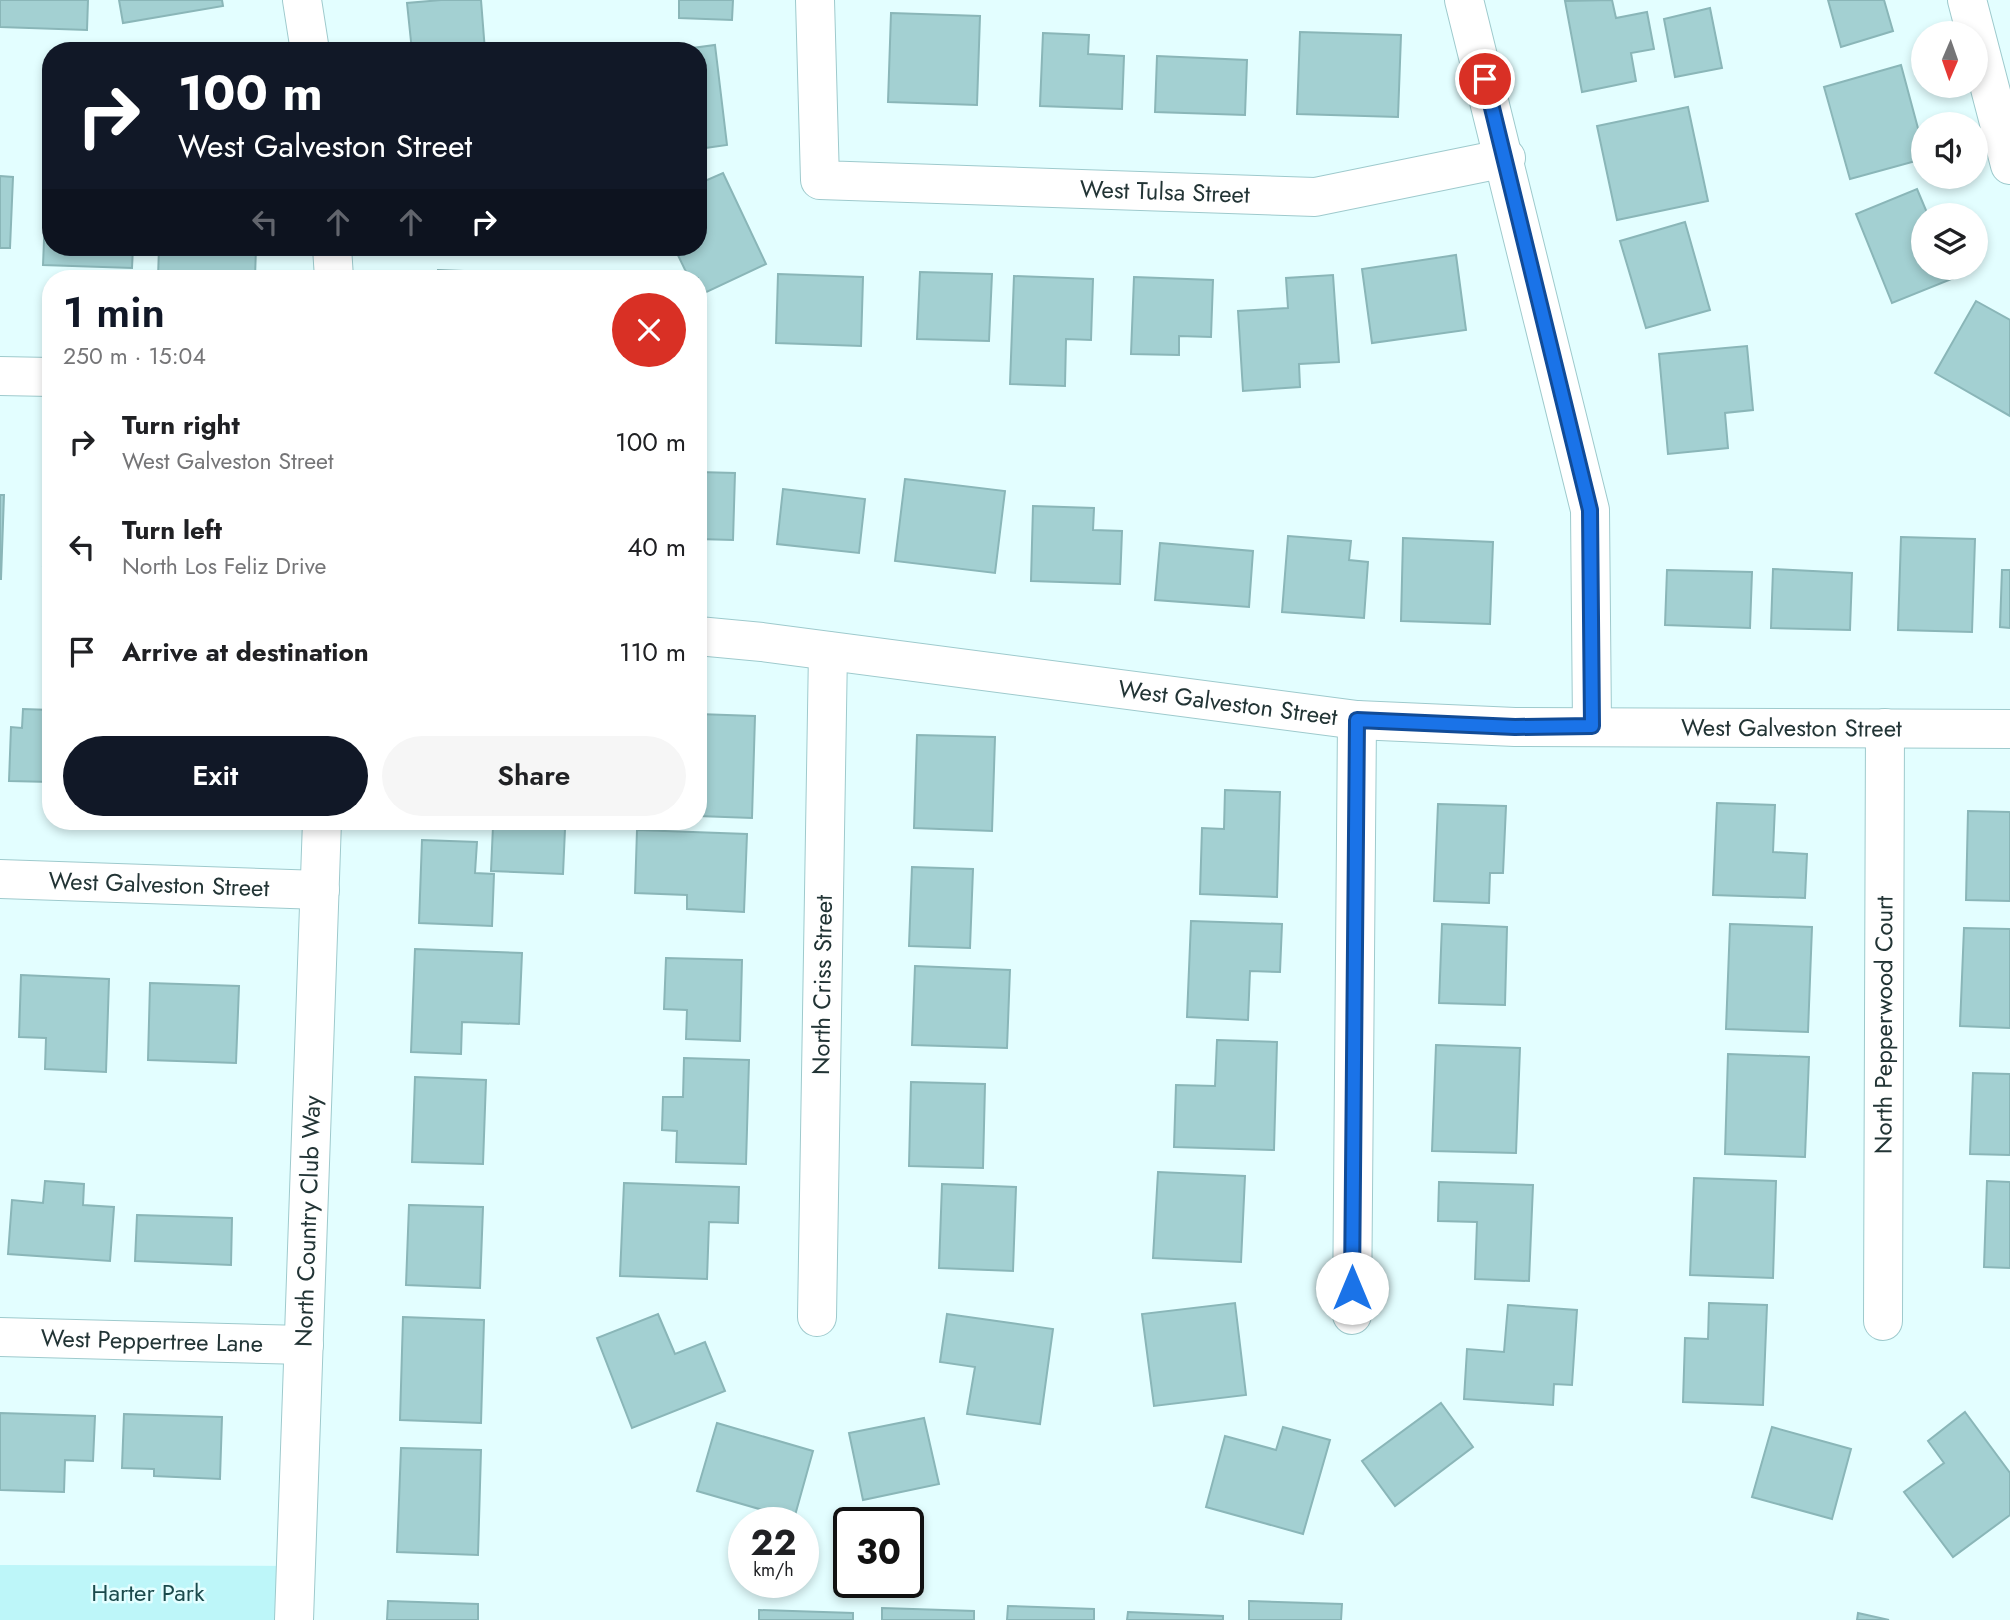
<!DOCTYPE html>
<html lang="en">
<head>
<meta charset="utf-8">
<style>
	body { margin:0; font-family:Jost,sans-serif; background:#f6f6f6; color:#202124; height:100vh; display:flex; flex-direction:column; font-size:26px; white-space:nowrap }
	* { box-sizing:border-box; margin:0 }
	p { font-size:23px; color:#757577 }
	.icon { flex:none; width:38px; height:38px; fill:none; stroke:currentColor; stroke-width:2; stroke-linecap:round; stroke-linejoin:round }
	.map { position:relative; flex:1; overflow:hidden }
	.panel { position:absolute; left:42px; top:270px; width:665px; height:560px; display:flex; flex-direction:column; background:#fff; border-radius:28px; box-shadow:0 4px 10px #0003 }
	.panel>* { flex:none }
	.guide { position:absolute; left:42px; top:42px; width:665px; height:214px; border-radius:28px; box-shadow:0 4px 10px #0003; background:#111827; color:#fff; overflow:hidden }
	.needle { width:46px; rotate:182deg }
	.buttons { position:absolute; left:1911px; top:21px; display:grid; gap:14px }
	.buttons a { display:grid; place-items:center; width:77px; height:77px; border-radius:50%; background:#fff; box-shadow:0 4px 10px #0003; font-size:35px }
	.speed { position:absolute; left:728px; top:1507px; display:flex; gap:14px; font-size:35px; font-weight:700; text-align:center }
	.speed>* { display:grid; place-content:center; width:91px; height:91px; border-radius:50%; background:#fff; box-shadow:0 4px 10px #0003; line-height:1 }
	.speed small { font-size:18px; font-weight:400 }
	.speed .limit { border:4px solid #111; border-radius:10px; background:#fff; color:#111 }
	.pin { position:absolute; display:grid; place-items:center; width:60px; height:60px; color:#fff; margin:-30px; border:4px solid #fff; border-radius:50%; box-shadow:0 2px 7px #0007 }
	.me { position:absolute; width:77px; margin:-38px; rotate:0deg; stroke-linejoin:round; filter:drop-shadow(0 0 5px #0008) }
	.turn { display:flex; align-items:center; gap:24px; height:147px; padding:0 21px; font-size:32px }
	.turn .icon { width:91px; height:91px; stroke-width:2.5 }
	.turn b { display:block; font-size:49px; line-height:60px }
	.lanes { display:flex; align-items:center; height:66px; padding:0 21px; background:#0003; justify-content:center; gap:35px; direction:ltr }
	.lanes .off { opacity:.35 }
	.round { display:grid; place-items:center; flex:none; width:74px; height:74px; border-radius:37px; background:#f6f6f6 }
	.summary { display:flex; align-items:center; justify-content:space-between; height:119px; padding:0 21px }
	h1 { font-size:42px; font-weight:600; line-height:52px; color:#111827 }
	.cta { display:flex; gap:14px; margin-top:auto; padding:14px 21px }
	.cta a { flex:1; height:80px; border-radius:42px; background:#111827; color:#fff; font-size:28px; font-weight:600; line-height:80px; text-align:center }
	.cta a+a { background:#f6f6f6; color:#202124 }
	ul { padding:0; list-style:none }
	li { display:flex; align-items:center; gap:21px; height:105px; padding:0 21px }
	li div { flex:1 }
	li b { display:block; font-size:26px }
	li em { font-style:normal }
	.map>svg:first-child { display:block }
</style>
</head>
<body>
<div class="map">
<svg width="2010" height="1620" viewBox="0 0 2010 1620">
	<rect width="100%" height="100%" fill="#e3feff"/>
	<path fill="#bdf6f9" d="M0 1565 297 1566 294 1620H0Z"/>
	<g fill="#a3d0d2" stroke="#8ab6b8" stroke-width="2">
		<path d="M0 0H88L87 30 0 27Z"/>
		<path d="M119 0H222L223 6 123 23Z"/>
		<path d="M441 0H481L485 51H412L407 3Z"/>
		<path d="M679 0H733L732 20 679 18Z"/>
		<path d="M1612 0 1616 18 1647 12 1654 49 1631 53 1636 81 1582 92 1565 1Z"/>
		<path d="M1828 0H1884L1893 31 1841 47Z"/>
		<path d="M1710 8 1722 68 1675 77 1664 19Z"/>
		<path d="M891 13 980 16 977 105 888 102Z"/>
		<path d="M1300 32 1401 35 1398 117 1297 114Z"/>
		<path d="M1043 33 1089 35 1088 54 1124 56 1122 109 1040 106Z"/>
		<path d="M715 45 727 145 698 149V51H670Z"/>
		<path d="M1157 56 1247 60 1245 115 1155 112Z"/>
		<path d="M1901 65 1923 147V159L1850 179 1824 87Z"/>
		<path d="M1688 107 1708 201 1617 220 1597 126Z"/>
		<path d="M723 173 766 264 698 296V278H689L674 247H698V184Z"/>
		<path d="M0 176 13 177 10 248H0Z"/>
		<path d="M1917 189 1928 215H1923V268H1949L1954 278 1892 303 1856 214Z"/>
		<path d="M46 191H51V247H133L132 268 43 265Z"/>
		<path d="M1685 222 1710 310 1646 328 1620 241Z"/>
		<path d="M159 247H256L255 278H158Z"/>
		<path d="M1456 255 1466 330 1372 343 1362 269Z"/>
		<path d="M438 270 516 273V278H438Z"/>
		<path d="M920 272 992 274 989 341 917 339Z"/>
		<path d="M778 274 863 277 861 346 776 343Z"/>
		<path d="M1333 275 1339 362 1299 364 1300 387 1243 391 1238 311 1288 308 1286 278Z"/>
		<path d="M1014 276 1093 279 1091 340 1066 339 1065 386 1010 384Z"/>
		<path d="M1134 277 1213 280 1211 337 1179 336V355L1131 354Z"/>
		<path d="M1976 301 2010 320V416L1935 373Z"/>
		<path d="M1747 346 1753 410 1725 413 1728 448 1668 454 1659 354Z"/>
		<path d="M47 464H51V566H43Z"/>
		<path d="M698 472 735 473 733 540 698 539Z"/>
		<path d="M905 479 1005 491 995 573 895 561Z"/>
		<path d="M783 489 865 499 859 553 777 544Z"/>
		<path d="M0 495H4L1 579H0Z"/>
		<path d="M1033 506 1094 508 1093 530 1122 531 1120 584 1031 581Z"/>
		<path d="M1288 536 1351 541 1349 560 1368 562 1364 618 1282 612Z"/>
		<path d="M1901 537 1975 539 1972 632 1898 630Z"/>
		<path d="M1403 538 1493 542 1490 624 1401 621Z"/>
		<path d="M1160 543 1253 551 1249 607 1155 600Z"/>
		<path d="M1773 569 1852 573 1850 630 1771 628Z"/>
		<path d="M1667 570 1752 572 1750 628 1665 625Z"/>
		<path d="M2002 570H2010V628L2000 627Z"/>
		<path d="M23 709 51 710V782L9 781 11 727 22 728Z"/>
		<path d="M698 714 755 716 752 818 698 816Z"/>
		<path d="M917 735 995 737 992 831 914 828Z"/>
		<path d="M1225 790 1280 792 1277 897 1200 894 1202 828 1224 829Z"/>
		<path d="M1717 803 1775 805 1773 852 1807 854 1805 898 1713 895Z"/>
		<path d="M1438 804 1506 806 1503 873H1490L1489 903 1434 901Z"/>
		<path d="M1968 811 2010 812V901L1966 900Z"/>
		<path d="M493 826 565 829 563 874 491 871Z"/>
		<path d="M637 830 747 834 744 912 687 909V895L635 893Z"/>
		<path d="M422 840 477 842 475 873 494 874 492 926 419 923Z"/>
		<path d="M912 867 973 869 970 948 909 946Z"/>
		<path d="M1191 921 1282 924 1280 972 1250 971 1248 1020 1187 1017Z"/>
		<path d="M1442 924 1507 927 1505 1005 1439 1003Z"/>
		<path d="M1730 924 1812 927 1808 1032 1726 1029Z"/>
		<path d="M1964 928 2010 929V1028L1960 1026Z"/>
		<path d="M415 949 522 953 519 1024 462 1022 461 1054 411 1052Z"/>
		<path d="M666 958 742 960 740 1041 686 1039 687 1010 664 1009Z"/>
		<path d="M915 966 1010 970 1007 1048 912 1045Z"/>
		<path d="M21 975 109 979 106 1072 45 1069 46 1038 19 1037Z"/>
		<path d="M150 983 239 986 236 1063 148 1060Z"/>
		<path d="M1217 1040 1277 1042 1274 1150 1174 1147 1176 1085 1215 1086Z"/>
		<path d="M1436 1045 1520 1048 1516 1153 1432 1151Z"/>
		<path d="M1728 1054 1809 1057 1805 1157 1725 1154Z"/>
		<path d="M684 1058 749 1060 746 1164 676 1162 677 1131 662 1130 663 1097H683Z"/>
		<path d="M1973 1073 2010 1074V1155L1970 1154Z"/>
		<path d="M415 1077 486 1080 483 1164 412 1162Z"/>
		<path d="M911 1082 985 1084 983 1168 909 1166Z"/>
		<path d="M1158 1172 1245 1176 1241 1262 1153 1258Z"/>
		<path d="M1694 1178 1776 1181 1773 1278 1690 1275Z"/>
		<path d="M45 1181 84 1184 83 1205 114 1207 110 1261 8 1254 12 1200 43 1203Z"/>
		<path d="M1987 1181 2010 1182V1268L1984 1267Z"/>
		<path d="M1439 1182 1533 1185 1529 1281 1475 1279 1477 1222 1438 1221Z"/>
		<path d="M624 1183 739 1187 738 1223 709 1222 707 1279 620 1276Z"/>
		<path d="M942 1184 1016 1187 1013 1271 939 1268Z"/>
		<path d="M409 1205 483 1207 480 1288 406 1285Z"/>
		<path d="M137 1215 232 1218 231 1265 135 1261Z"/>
		<path d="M1235 1303 1246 1395 1154 1406 1142 1314Z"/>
		<path d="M1709 1303 1767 1305 1763 1405 1683 1402 1685 1338 1708 1339Z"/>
		<path d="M1508 1305 1577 1310 1572 1385 1554 1384 1553 1405 1464 1399 1467 1349 1504 1352Z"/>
		<path d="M658 1314 675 1354 705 1342 725 1391 632 1428 597 1338Z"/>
		<path d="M947 1314 1053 1329 1040 1424 967 1414 975 1367 940 1362Z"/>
		<path d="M403 1317 484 1320 481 1423 400 1420Z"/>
		<path d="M1441 1403 1473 1447 1395 1506 1362 1461Z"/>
		<path d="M1965 1412 2010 1473V1515L1953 1557 1904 1492 1944 1463 1928 1441Z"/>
		<path d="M0 1413 95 1416 93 1461 65 1460 64 1492 0 1490Z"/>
		<path d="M124 1414 222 1417 220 1479 154 1476V1469L122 1468Z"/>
		<path d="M924 1418 939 1484 863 1500 849 1433Z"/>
		<path d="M717 1423 813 1451 794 1519 697 1491Z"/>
		<path d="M1283 1427 1330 1440 1303 1534 1206 1507 1225 1436 1276 1450Z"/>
		<path d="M1772 1427 1851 1449 1832 1519 1752 1497Z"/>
		<path d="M401 1448 481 1450 478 1555 397 1552Z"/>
		<path d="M388 1601 478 1604V1620H387Z"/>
		<path d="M1249 1601 1342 1604 1341 1620H1249Z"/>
		<path d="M1008 1606 1094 1609V1620H1007Z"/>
		<path d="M882 1608 974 1611V1620H882Z"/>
		<path d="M759 1610 853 1613V1620H759Z"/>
		<path d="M1128 1612 1223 1616V1620H1127Z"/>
		<path d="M1858 1613 1889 1620H1857Z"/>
	</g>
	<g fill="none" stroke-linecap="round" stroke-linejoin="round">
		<defs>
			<g id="minor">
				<path d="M302 0 310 51"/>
				<path id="s1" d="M815 0 820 180 1315 197 1506 158"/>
				<path d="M1464 0 1590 510 1592 726"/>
				<path d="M1967 0 2010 165"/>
				<path d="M332 247 334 278"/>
				<path d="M0 376 51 377"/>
				<path id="s2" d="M698 636 762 642 1357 720 1515 727 2010 729"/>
				<path id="s3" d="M0 879 320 890"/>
				<path d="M1352 1315 1357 720"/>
				<path id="s4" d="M817 1317 828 651"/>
				<path id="s5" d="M1883 1321 1885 728"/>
				<path id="s6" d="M0 1337 304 1345"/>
				<path id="s7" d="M294 1620 322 821"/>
			</g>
		</defs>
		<use href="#minor" stroke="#9ecacd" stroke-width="40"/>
		<use href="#minor" stroke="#fff" stroke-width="38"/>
	</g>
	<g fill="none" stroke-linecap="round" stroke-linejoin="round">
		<defs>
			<path id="route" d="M1352 1288 1357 720 1515 727 1592 726 1590 510 1485 79"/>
		</defs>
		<use href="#route" stroke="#114b97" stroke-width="18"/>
		<use href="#route" stroke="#1a73e8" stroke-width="12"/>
	</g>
	<g text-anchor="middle" stroke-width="5" stroke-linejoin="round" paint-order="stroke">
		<g font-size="24" fill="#223435" stroke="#e3feff">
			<text dy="8" stroke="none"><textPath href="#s1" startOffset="525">West Tulsa Street</textPath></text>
			<text dy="8" stroke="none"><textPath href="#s2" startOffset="534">West Galveston Street</textPath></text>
			<text dy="8" stroke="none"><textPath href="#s2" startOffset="1099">West Galveston Street</textPath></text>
			<text dy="8" stroke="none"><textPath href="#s3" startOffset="159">West Galveston Street</textPath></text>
			<text dy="8" stroke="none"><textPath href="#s4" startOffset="332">North Criss Street</textPath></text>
			<text dy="8" stroke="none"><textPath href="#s5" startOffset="296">North Pepperwood Court</textPath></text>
			<text dy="8" stroke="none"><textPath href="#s7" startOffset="399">North Country Club Way</textPath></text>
			<text dy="8" stroke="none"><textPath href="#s6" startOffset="152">West Peppertree Lane</textPath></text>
		</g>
		<g font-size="24" fill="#1b4a4c" stroke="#e3feff">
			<text x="148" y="1601">Harter Park</text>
		</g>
	</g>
</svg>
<div class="buttons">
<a><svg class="needle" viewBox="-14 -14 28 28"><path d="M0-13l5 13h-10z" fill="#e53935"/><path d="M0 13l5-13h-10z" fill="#757577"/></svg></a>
<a><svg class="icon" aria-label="sound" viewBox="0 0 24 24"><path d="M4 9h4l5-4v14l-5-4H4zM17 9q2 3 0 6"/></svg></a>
<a><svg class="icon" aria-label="layers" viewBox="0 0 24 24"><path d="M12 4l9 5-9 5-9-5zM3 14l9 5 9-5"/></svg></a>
</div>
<div class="speed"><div>22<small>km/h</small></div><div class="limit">30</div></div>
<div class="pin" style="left:1485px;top:79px;background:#d93025"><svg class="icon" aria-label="arrive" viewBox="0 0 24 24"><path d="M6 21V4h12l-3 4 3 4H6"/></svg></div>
<svg class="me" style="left:1352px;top:1288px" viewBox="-20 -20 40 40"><circle r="19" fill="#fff"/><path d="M0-13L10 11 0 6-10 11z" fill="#1a73e8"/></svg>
<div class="guide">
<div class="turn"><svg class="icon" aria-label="right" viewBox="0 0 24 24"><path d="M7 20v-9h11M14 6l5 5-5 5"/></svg><div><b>100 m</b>West Galveston Street</div></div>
<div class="lanes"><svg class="icon off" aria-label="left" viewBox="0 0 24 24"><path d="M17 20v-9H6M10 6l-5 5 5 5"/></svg><svg class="icon off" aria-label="ahead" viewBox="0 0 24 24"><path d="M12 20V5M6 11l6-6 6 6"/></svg><svg class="icon off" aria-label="ahead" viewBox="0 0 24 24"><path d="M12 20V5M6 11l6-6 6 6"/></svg><svg class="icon" aria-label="right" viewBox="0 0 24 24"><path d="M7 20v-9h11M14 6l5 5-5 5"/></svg></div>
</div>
<section class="panel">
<div class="summary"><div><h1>1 min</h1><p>250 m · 15:04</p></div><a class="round" style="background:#d93025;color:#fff"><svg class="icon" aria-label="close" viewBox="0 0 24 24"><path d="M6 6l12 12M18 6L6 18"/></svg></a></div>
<ul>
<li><svg class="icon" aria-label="right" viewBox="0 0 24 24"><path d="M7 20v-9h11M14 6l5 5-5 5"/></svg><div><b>Turn right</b><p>West Galveston Street</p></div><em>100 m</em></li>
<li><svg class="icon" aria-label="left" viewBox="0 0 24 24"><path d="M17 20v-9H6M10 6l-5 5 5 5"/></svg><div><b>Turn left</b><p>North Los Feliz Drive</p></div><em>40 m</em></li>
<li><svg class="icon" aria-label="arrive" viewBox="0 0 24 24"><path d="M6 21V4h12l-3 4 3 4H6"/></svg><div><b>Arrive at destination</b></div><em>110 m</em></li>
</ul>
<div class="cta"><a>Exit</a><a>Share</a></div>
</section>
</div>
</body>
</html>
